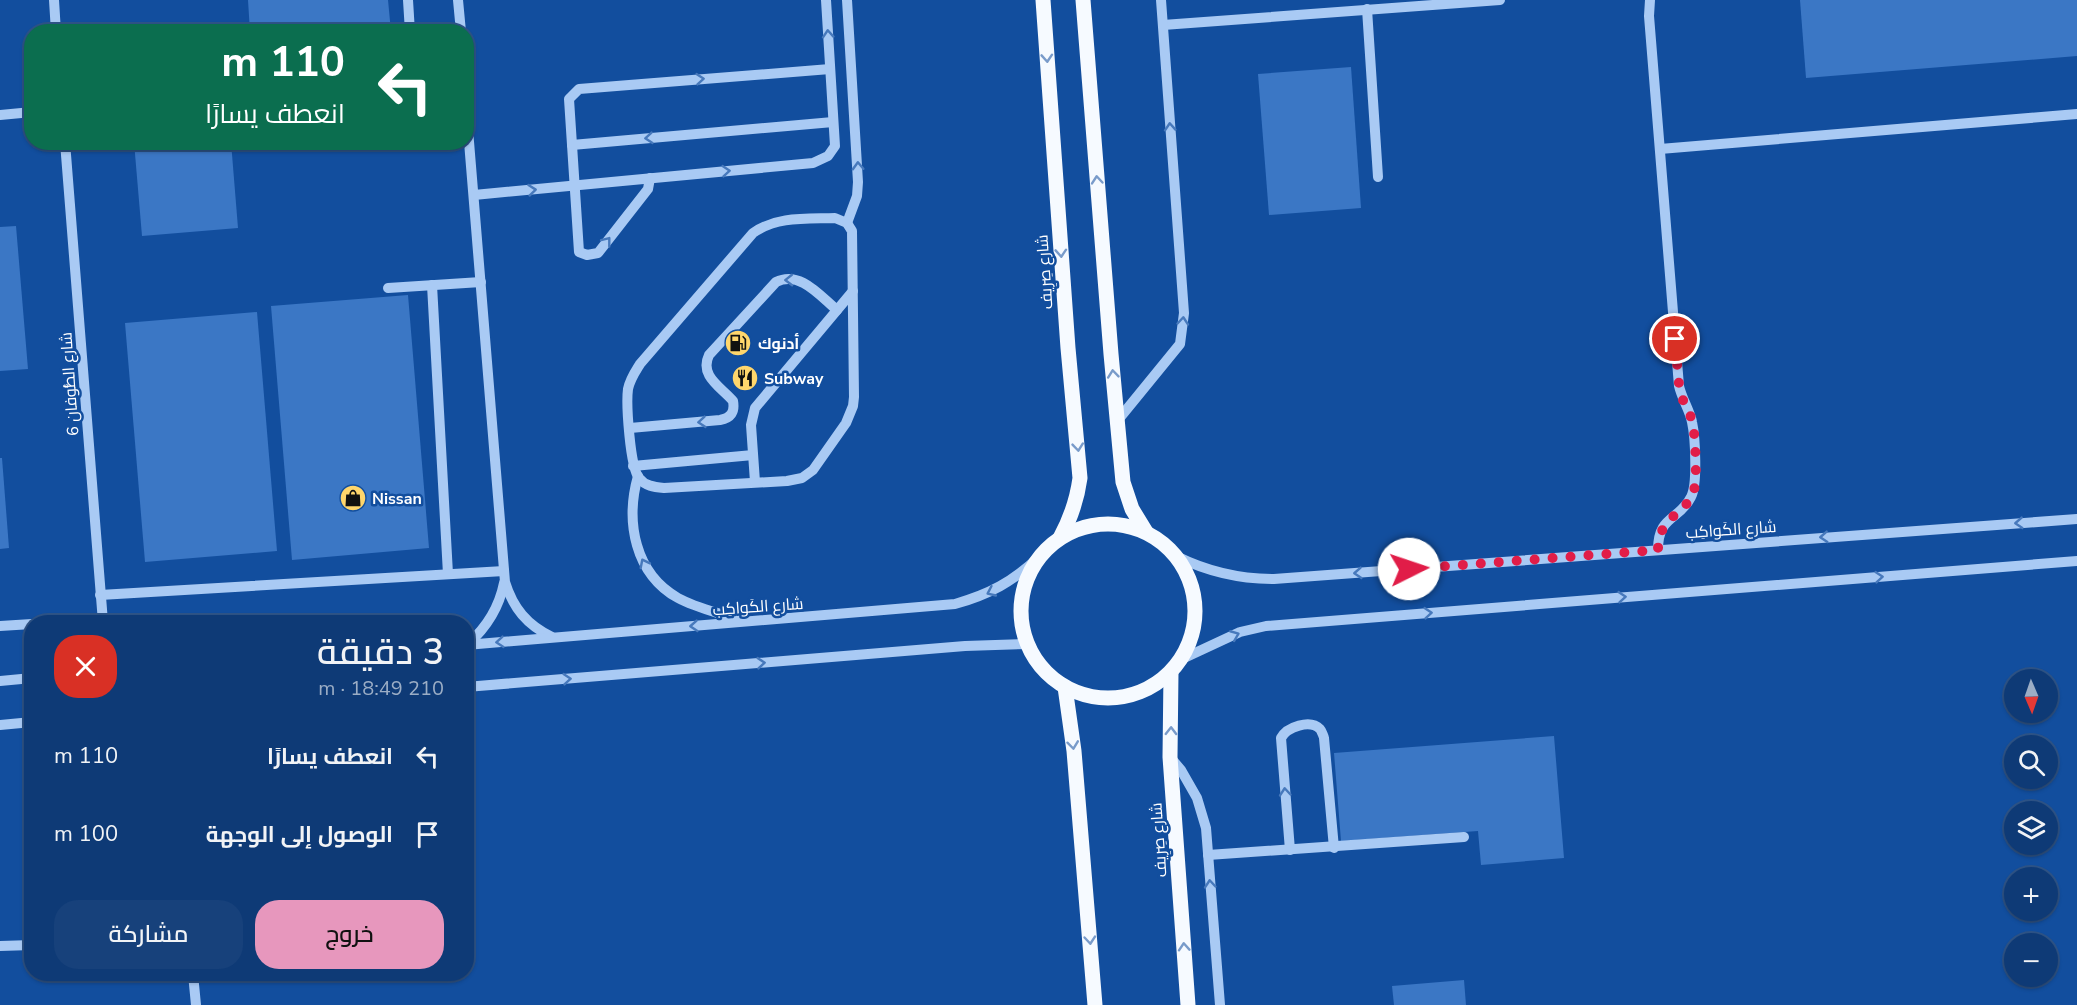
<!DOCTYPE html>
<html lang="ar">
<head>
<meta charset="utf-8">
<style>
	body { margin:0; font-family:"Nunito Sans",Cairo,sans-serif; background:#17417b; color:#f1f3f6; direction:rtl; height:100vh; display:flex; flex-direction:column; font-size:22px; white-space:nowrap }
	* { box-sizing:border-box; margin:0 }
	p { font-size:20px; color:#9badc5 }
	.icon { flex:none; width:33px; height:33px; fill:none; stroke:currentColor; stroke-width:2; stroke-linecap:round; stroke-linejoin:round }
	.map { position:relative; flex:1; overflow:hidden; direction:ltr }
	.sheet { position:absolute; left:24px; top:615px; width:450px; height:366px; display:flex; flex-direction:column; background:#0e3a76; border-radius:24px; box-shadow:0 2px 4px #0004,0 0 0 2px #2e5488; direction:rtl }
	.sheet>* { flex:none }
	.guide { position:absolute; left:24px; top:24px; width:450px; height:126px; border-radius:24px; box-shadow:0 2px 4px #0004,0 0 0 2px #2e5488; direction:rtl; background:#0b6e4f; color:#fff; overflow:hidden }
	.needle { width:39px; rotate:178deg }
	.fabs { position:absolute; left:2004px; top:669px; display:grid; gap:12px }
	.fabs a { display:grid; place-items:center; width:54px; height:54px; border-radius:50%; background:#0e3a76; box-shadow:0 2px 4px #0004,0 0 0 2px #2e5488; font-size:30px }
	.pin { position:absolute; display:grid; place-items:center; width:51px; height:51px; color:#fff; margin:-26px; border:3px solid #fff; border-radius:50%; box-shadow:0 2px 6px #0007 }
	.me { position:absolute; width:66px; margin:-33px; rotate:86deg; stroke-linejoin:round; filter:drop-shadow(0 0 4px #0008) }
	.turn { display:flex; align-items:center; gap:21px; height:126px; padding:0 30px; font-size:27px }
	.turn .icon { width:78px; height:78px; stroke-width:2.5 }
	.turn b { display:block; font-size:42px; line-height:51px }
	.round { display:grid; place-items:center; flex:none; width:63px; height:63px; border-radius:24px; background:#17417b }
	.headline { display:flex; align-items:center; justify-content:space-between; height:102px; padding:0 30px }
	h1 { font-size:36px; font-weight:600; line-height:45px }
	.cta { display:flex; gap:12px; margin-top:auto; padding:12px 30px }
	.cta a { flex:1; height:69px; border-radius:24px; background:#e797bd; color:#111; font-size:24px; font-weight:600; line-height:69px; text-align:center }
	.cta a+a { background:#17417b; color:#f1f3f6 }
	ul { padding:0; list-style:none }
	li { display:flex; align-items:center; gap:18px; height:78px; padding:0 30px }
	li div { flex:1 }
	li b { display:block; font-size:22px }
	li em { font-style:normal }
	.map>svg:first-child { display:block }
</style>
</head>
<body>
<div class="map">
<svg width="2077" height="1005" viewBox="0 0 2077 1005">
	<rect width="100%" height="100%" fill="#124e9e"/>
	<g fill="#3b77c5">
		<path d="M248 0H388L391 32H250Z"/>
		<path d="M1800 0H2077V56L1806 78Z"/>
		<path d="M1351 67 1361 208 1269 215 1258 74Z"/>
		<path d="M134 142H231L238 228 142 236Z"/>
		<path d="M16 226 28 369 0 371V227Z"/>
		<path d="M408 295 429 548 292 560 271 306Z"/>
		<path d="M257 312 277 551 145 562 125 323Z"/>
		<path d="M0 458H2L9 548 0 549Z"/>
		<path d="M1554 736 1564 858 1481 865 1478 831 1341 841 1334 753Z"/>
		<path d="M1464 980 1466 1005H1394L1392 986Z"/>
	</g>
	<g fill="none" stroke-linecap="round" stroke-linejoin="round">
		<g stroke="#a9caf4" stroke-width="10">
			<path d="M54 0 56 32"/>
			<path d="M408 0 410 32"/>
			<path d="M458 0 461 32"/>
			<path d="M1650 0 1649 16 1679 386C1682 399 1690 411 1692 422 1695 436 1698 484 1691 497 1679 521 1658 515 1658 550"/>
			<path d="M1367 9 1378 177"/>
			<path d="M1163 25 1500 0"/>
			<path d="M466 105 505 582C513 608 527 625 552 637"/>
			<path d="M0 115 32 112"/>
			<path d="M65 142 103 622"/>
			<path d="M572 145 833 122"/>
			<path d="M1660 149 2077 114"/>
			<path d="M650 178 648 189 598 253 587 255 579 252 569 99 579 89 830 69"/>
			<path d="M474 195 813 163 828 156 835 146 826 0"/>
			<path d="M835 218 847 223 852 231 854 397 853 406 846 423 813 470 802 478 787 481 664 488C654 487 645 486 639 478 630 467 626 404 628 389 630 379 635 372 640 364L753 233C777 216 807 219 835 218Z"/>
			<path d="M847 223 857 196 858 182 847 0"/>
			<path d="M432 285 448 574"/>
			<path d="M388 288 481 282"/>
			<path d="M1118 420 1180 344 1184 313 1161 0"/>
			<path d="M630 428 720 420C731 418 735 412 733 401 721 387 699 376 709 355L776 282C800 270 820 296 837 310"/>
			<path d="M633 466 753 455"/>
			<path d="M638 476C625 522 635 574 678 598 696 608 720 613 739 620"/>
			<path d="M755 482 751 425 755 408 853 291"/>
			<path d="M1176 556C1208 572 1238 579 1274 579L2077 519"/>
			<path d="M100 595 504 571"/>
			<path d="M53 622 103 619"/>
			<path d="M0 626 32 624"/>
			<path d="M468 644C487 627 499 608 504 583"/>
			<path d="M466 645 955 604C990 594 1012 582 1038 558"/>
			<path d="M1182 659 1240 632 1266 626 2077 561"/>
			<path d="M0 681 32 678"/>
			<path d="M466 687 965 646 1027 644"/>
			<path d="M0 725 32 722"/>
			<path d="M1170 757 1181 770 1197 798 1206 828 1220 1005"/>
			<path d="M1290 850 1281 738C1287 727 1310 719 1320 729 1321 730 1324 737 1324 738L1334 848"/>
			<path d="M1208 855 1464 837"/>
			<path d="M0 946 32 945"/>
			<path d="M193 974 196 1005"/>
		</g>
		<g stroke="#f6faff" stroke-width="15">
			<path d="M1043 0 1068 348 1080 478C1077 500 1071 518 1060 538"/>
			<path d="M1083 0 1111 354 1123 482 1132 509 1146 532"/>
			<circle cx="1108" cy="611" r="87"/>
			<path d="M1171 672 1170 757 1188 1005"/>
			<path d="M1065 687 1074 751 1095 1005"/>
		</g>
	</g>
	<defs><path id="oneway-chevron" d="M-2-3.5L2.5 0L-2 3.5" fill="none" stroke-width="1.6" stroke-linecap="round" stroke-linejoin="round" transform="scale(1.5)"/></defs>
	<g stroke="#4779bc">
		<use href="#oneway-chevron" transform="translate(828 34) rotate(-94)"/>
		<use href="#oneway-chevron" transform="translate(700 79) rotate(-5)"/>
		<use href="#oneway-chevron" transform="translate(1170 127) rotate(-94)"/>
		<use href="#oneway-chevron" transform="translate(649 138) rotate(175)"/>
		<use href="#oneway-chevron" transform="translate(858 166) rotate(-92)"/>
		<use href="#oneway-chevron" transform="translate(726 171) rotate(-5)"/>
		<use href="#oneway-chevron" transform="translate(532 190) rotate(-6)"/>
		<use href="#oneway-chevron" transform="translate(607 241) rotate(-52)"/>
		<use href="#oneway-chevron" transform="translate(789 280) rotate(179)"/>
		<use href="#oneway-chevron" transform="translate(1183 321) rotate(-85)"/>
		<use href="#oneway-chevron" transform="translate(702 422) rotate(175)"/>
		<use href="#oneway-chevron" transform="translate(2019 523) rotate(176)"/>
		<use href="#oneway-chevron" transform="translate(1824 537) rotate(176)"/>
		<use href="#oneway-chevron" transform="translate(644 563) rotate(-117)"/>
		<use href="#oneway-chevron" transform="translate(1358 573) rotate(176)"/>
		<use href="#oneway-chevron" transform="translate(1879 577) rotate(-5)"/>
		<use href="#oneway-chevron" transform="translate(991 592) rotate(155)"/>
		<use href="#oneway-chevron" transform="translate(1622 597) rotate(-5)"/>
		<use href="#oneway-chevron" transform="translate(1428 613) rotate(-5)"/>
		<use href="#oneway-chevron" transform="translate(694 626) rotate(176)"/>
		<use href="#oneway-chevron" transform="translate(1235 635) rotate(-22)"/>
		<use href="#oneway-chevron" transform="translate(500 642) rotate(175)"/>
		<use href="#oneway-chevron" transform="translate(761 663) rotate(-5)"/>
		<use href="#oneway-chevron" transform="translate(567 679) rotate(-5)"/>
		<use href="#oneway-chevron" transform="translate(1285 792) rotate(-95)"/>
		<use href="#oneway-chevron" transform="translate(1210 884) rotate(-95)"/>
	</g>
	<g stroke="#799bca">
		<use href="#oneway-chevron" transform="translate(1047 58) rotate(86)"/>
		<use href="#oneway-chevron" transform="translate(1097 180) rotate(-95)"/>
		<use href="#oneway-chevron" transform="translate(1061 253) rotate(86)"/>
		<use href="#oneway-chevron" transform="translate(1113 374) rotate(-96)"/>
		<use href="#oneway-chevron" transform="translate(1078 447) rotate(84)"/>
		<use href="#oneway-chevron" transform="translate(1171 731) rotate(-89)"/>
		<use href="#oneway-chevron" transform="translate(1073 745) rotate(83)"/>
		<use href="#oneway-chevron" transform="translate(1090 940) rotate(85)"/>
		<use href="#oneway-chevron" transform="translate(1184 947) rotate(-94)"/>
	</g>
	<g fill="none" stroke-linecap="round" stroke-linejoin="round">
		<path stroke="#e11d48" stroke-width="10" stroke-dasharray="0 18" d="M1409 569 1658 550C1658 513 1691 515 1695 485 1697 473 1695 430 1692 420 1688 409 1682 401 1680 390 1677 373 1677 356 1675 339"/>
	</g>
	<defs>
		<symbol id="fuel-disc" viewBox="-11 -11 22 22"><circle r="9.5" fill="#ffd66c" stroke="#124e9e"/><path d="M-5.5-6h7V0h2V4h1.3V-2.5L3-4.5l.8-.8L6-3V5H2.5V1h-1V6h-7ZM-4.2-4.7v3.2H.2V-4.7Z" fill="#111"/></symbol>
		<symbol id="restaurant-disc" viewBox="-11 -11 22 22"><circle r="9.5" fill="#ffd66c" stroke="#124e9e"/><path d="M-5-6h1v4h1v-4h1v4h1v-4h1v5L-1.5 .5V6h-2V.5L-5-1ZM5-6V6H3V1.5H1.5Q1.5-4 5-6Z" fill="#111"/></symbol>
		<symbol id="shop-disc" viewBox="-11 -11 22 22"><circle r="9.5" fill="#ffd66c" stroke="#124e9e"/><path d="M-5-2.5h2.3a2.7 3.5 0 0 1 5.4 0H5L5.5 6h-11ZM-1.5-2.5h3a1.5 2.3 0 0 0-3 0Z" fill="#111"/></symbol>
	</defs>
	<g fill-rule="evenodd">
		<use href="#fuel-disc" x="723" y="328" width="30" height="30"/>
		<use href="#restaurant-disc" x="730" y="363" width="30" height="30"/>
		<use href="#shop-disc" x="338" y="483" width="30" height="30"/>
	</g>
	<g text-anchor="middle" stroke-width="5" stroke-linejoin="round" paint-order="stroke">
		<g font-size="16" fill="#fff" stroke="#124e9e">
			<text transform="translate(1044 272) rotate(-94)" y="6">شارع صِرِيف</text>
			<text transform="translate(69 384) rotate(-94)" y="6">شارع الطُّوفان 6</text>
			<text transform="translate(1731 529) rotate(-4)" y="6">شارع الكَواكِب</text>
			<text transform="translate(758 606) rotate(-4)" y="6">شارع الكَواكِب</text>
			<text transform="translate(1158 840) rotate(-94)" y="6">شارع صِرِيف</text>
		</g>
		<g font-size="16" font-weight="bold" fill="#fff" stroke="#124e9e" text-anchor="start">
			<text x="758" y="349">أدنوك</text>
			<text x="764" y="384">Subway</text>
			<text x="372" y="504">Nissan</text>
		</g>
	</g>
</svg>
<div class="fabs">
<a><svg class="needle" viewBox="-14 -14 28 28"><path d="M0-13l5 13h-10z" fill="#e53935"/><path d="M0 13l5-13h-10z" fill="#9badc5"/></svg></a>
<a><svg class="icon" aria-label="search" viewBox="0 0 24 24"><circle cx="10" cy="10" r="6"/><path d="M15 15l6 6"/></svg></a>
<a><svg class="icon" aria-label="layers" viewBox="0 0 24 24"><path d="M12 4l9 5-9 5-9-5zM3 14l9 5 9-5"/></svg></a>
<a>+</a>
<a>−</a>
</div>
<div class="pin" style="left:1675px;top:339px;background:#d93025"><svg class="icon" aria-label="arrive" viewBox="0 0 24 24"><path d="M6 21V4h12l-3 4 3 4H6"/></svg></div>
<svg class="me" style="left:1409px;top:569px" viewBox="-20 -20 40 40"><circle r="19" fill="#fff"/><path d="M0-13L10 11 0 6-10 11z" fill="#e11d48"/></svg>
<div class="guide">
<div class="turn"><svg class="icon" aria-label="left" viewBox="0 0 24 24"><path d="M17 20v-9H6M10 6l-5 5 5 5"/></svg><div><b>110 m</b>انعطف يسارًا</div></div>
</div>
<section class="sheet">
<div class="headline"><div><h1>3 دقيقة</h1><p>210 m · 18:49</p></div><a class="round" style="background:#d93025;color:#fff"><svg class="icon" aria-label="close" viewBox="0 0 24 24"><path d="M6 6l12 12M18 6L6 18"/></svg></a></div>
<ul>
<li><svg class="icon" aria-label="left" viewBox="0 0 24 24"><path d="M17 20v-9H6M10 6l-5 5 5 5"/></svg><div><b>انعطف يسارًا</b></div><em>110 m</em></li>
<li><svg class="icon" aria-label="arrive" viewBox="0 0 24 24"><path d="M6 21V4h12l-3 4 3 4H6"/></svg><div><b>الوصول إلى الوجهة</b></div><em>100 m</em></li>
</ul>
<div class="cta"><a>خروج</a><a>مشاركة</a></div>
</section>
</div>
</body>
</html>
